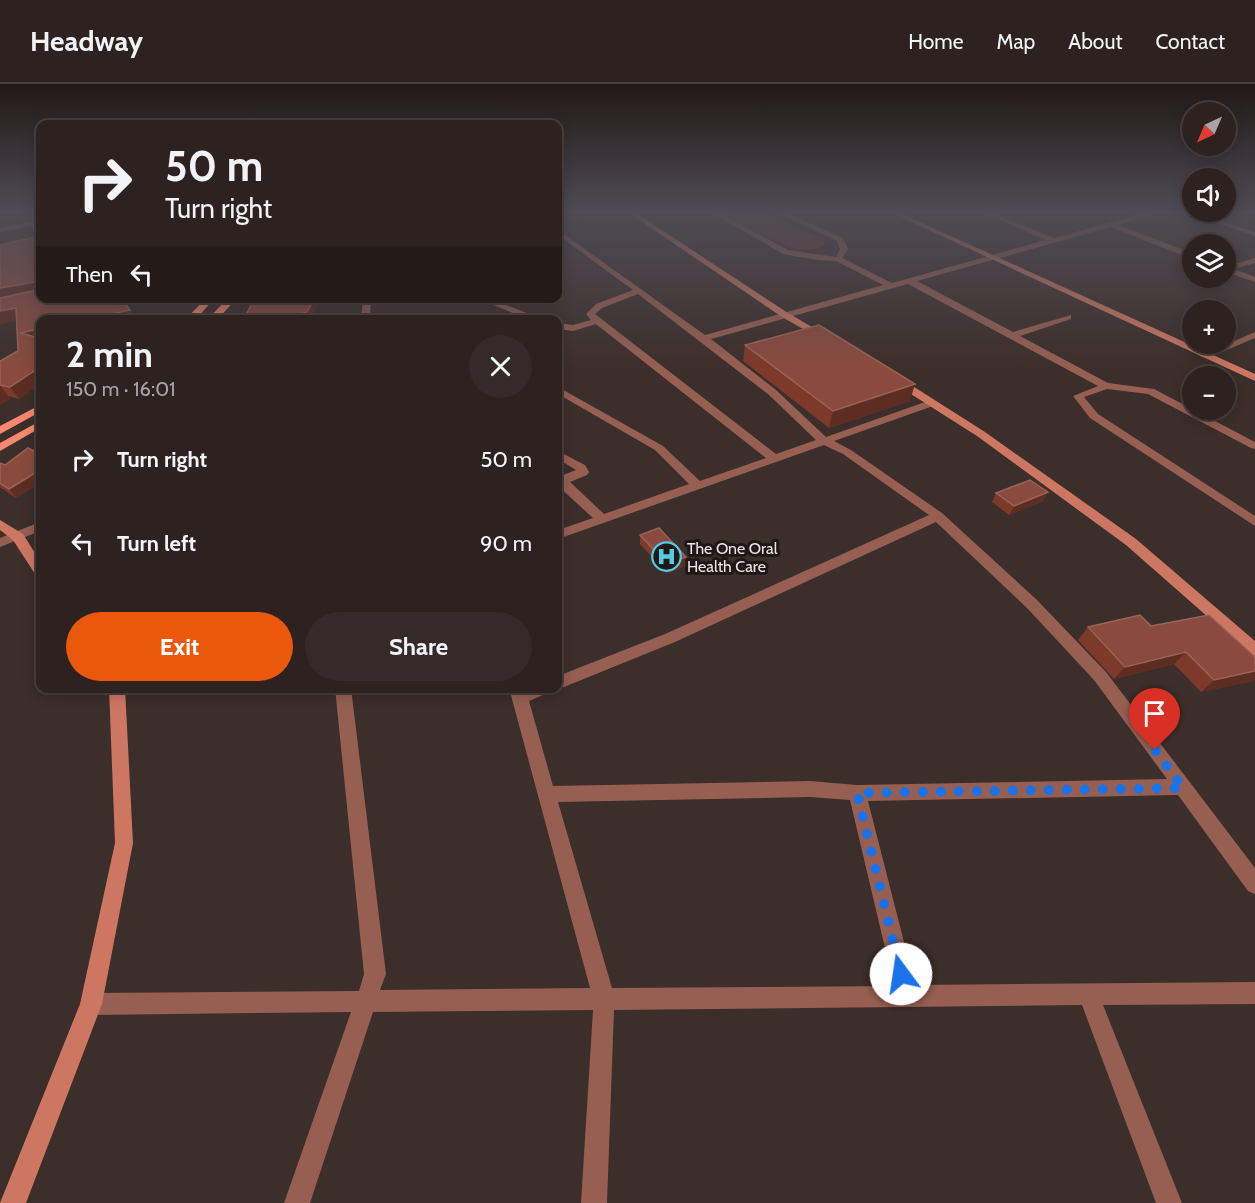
<!DOCTYPE html>
<html lang="en">
<head>
<meta charset="utf-8">
<style>
	body { margin:0; font-family:Cabin,sans-serif; background:#352a29; color:#f1f3f6; height:100vh; display:flex; flex-direction:column; font-size:22px; white-space:nowrap }
	* { box-sizing:border-box; margin:0 }
	p { font-size:20px; color:#a7a4a5 }
	.icon { flex:none; width:33px; height:33px; fill:none; stroke:currentColor; stroke-width:2; stroke-linecap:round; stroke-linejoin:round }
	.map { position:relative; flex:1; overflow:hidden }
	.sheet { position:absolute; left:36px; top:231px; width:526px; height:378px; display:flex; flex-direction:column; background:#2d2220; border-radius:12px; box-shadow:0 3px 15px #0003,0 0 0 2px #483f3e }
	.sheet>* { flex:none }
	.guide { position:absolute; left:36px; top:36px; width:526px; height:183px; border-radius:12px; box-shadow:0 3px 15px #0003,0 0 0 2px #483f3e; background:#2d2220; color:#f1f3f6; overflow:hidden }
	.needle { width:39px; rotate:224deg }
	.buttons { position:absolute; left:1182px; top:18px; display:grid; gap:12px }
	.buttons a { display:grid; place-items:center; width:54px; height:54px; border-radius:50%; background:#2d2220; box-shadow:0 3px 15px #0003,0 0 0 2px #483f3e; font-size:30px }
	.pin { position:absolute; display:grid; place-items:center; width:51px; height:51px; color:#fff; margin:-62px -26px; border-radius:50% 50% 50% 0; rotate:-45deg; box-shadow:0 0 6px #0007 }
	.pin .icon { rotate:45deg }
	.me { position:absolute; width:66px; margin:-33px; rotate:346deg; stroke-linejoin:round; filter:drop-shadow(0 0 4px #0008) }
	.turn { display:flex; align-items:center; gap:21px; height:126px; padding:0 30px; font-size:27px }
	.turn .icon { width:78px; height:78px; stroke-width:2.5 }
	.turn b { display:block; font-size:42px; line-height:51px }
	.then { display:flex; align-items:center; height:57px; padding:0 30px; background:#0003; gap:12px; font-size:22px }
	.round { display:grid; place-items:center; flex:none; width:63px; height:63px; border-radius:32px; background:#352a29 }
	.overview { display:flex; align-items:center; justify-content:space-between; height:102px; padding:0 30px }
	h1 { font-size:36px; font-weight:800; line-height:45px }
	.button { display:flex; gap:12px; margin-top:auto; padding:12px 30px }
	.button a { flex:1; height:69px; border-radius:36px; background:#ea580c; color:#fff; font-size:24px; font-weight:800; line-height:69px; text-align:center }
	.button a+a { background:#352a29; color:#f1f3f6 }
	ul { padding:0; list-style:none }
	li { display:flex; align-items:center; gap:18px; height:84px; padding:0 30px }
	li div { flex:1 }
	li b { display:block; font-size:22px }
	li em { font-style:normal }
	header { display:flex; align-items:center; gap:36px; box-sizing:border-box; height:84px; padding:0 30px; background:#2d2220; border-bottom:2px solid #483f3e }
	header strong { font-size:28px }
	nav { display:flex; gap:33px; margin-inline-start:auto; font-size:21px }
	.map>svg:first-child { display:block }
</style>
</head>
<body>
<header>
<strong>Headway</strong>
<nav><a>Home</a><a>Map</a><a>About</a><a>Contact</a></nav>
</header>
<div class="map">
<svg width="1255" height="1119" viewBox="0 0 1255 1119">
	<rect width="100%" height="100%" fill="#3c2e2a"/>
	<path fill="#6a3a2f" d="M722 129H766L822 155 825 160C803 180 745 140 722 129Z"/>
	<g fill="none" stroke-linecap="round" stroke-linejoin="round">
		<g fill="#965f52" fill-rule="evenodd">
			<path d="M31 129H37L38 136H40V160L36 158 32 142 0 148V144L31 138Z"/>
			<path d="M712 129H720L788 166 836 173 840 165 837 157 778 129H786L843 154 848 165 842 174 892 199 1046 156 984 129H992L1054 154 1145 129H1155L1118 141 1192 169V174H1189L1111 143 917 197 1013 248 1071 231V235L1020 252 1108 299 1154 305 1255 358V365L1251 364 1148 310 1107 305 1084 313 1098 330 1255 432V442L1090 334 1073 312 1098 302 908 200 711 255 776 306 826 353 928 317H936V321L834 357 851 366 942 429 1037 516 1106 588 1255 784V810L1248 807 1178 711 868 717 915 901 1255 898V920L1103 921 1182 1119H1156L1082 921 614 926 607 1119H581L593 926 373 928 310 1119H284L351 928 91 931 83 928 80 920 83 912 91 909 359 907 364 890 335 604H351L386 890 380 906 590 904 509 604H552L550 608 529 617 553 702 810 697 857 701 1167 695 1094 596 1027 524 936 438 675 558 564 603 556 604H558V592L665 550 929 431 843 370 824 361 558 455V446L593 434 558 402V393L576 386 558 375V367L585 381 589 388 587 391 570 398 604 430 689 400 655 366 558 310V303L663 362 700 397 766 374 596 240 573 247 558 245V239L573 241 591 236 586 230 596 220 633 206 558 151V146L705 251 883 201 836 177 817 176 783 170ZM638 210 768 310 816 356 776 370 595 230 602 224ZM810 713 850 716 894 902 612 904 558 718Z"/>
			<path d="M1188 129H1197L1255 148V152Z"/>
			<path d="M1255 174V179L1234 185 1255 193V198L1226 188V183Z"/>
			<path d="M363 214H371L370 236H361Z"/>
			<path d="M476 214H489L544 236H530Z"/>
			<path d="M1255 248V254L1208 274 1200 272Z"/>
			<path d="M40 438V447L0 463V454Z"/>
		</g>
		<g fill="#cd7763" fill-rule="evenodd">
			<path d="M629 129H636L788 229 829 253 821 255 782 233Z"/>
			<path d="M892 129H900L1255 290V297Z"/>
			<path d="M892 294H900L985 348 1136 455 1255 557V572L1250 570 1126 461 977 352 892 298Z"/>
			<path d="M0 436 23 450 40 477V492L35 490 13 456 0 446Z"/>
			<path d="M109 604H125L133 759 102 920 26 1119H0L80 920 115 759Z"/>
		</g>
		<g fill="#f7886f" fill-rule="evenodd">
			<path d="M206 214H215L195 236H185Z"/>
			<path d="M228 214H237L217 236H207Z"/>
			<path d="M40 321V328L0 350V342Z"/>
			<path d="M40 337V344L0 367V359Z"/>
		</g>
	</g>
	<g fill="#7d392a">
		<path d="M0 192 130 226 135 236H40V300L19 315 8 312 10 315 0 321V277L18 267 16 236 0 240Z"/>
		<path d="M255 214H322L310 236H243Z"/>
		<path d="M745 261 910 317 829 344 743 277Z"/>
		<path d="M40 362V399L16 414 0 403V379L5 381 34 367Z"/>
		<path d="M1048 408 1043 417 1009 431 992 418 996 409Z"/>
		<path d="M640 451 686 482 667 489 640 460Z"/>
		<path d="M1151 542 1253 597 1201 608 1174 580 1114 595 1078 556 1088 543Z"/>
	</g>
	<g fill="#5e2d22">
		<path d="M35 198 40 207 0 216V204Z"/>
		<path d="M315 214H322L310 236H309L306 229Z"/>
		<path d="M16 224 23 235 0 240V227Z"/>
		<path d="M130 226 135 236H84Z"/>
		<path d="M294 230 296 236H285Z"/>
		<path d="M40 245V257L20 249Z"/>
		<path d="M40 283V300L19 315 10 303Z"/>
		<path d="M915 300 910 317 829 344 833 327Z"/>
		<path d="M0 301 10 315 0 321Z"/>
		<path d="M40 386V399L16 414 9 405Z"/>
		<path d="M1048 408 1043 417 1009 431 1014 422Z"/>
		<path d="M686 473V482L667 489V480Z"/>
		<path d="M1186 568 1174 580 1114 595 1125 583Z"/>
		<path d="M1255 587V596L1253 597 1201 608 1214 596Z"/>
	</g>
	<g fill="#8a4b3e" stroke="#996357" stroke-width="1.5">
		<path d="M40 152V214H122L130 226 84 236H40V245L20 249 40 254V283L10 303 0 301V277L18 267 16 224 0 227V214L37 206 39 203 35 198 0 204V192L1 191 0 183V161Z"/>
		<path d="M255 214H315L306 229 294 230 285 236H243Z"/>
		<path d="M819 241 915 300 833 327 745 261Z"/>
		<path d="M40 362V386L9 405 0 399V379L5 381 28 364 34 367Z"/>
		<path d="M1030 396 1048 408 1014 422 996 409Z"/>
		<path d="M659 444 686 473 667 480 640 451Z"/>
		<path d="M1140 531 1151 542 1209 531 1255 573V587L1214 596 1186 568 1125 583 1088 543Z"/>
	</g>
	<linearGradient id="sky" x2="0" y2="1"><stop stop-color="#211917"/><stop offset="0.45" stop-color="#504c55"/><stop offset="1" stop-color="#504c55" stop-opacity="0"/></linearGradient>
	<rect width="1255" height="285" fill="url(#sky)"/>
	<g fill="none" stroke-linecap="round" stroke-linejoin="round">
		<path stroke="#1a73e8" stroke-width="10" stroke-dasharray="0 18" d="M901 890 857 709 1183 704 1155 666"/>
	</g>
	<defs>
		<symbol id="hospital-ring" viewBox="-11 -11 22 22"><circle r="9.5" fill="#1e1816" stroke="#57c9e2" stroke-width="1.5"/><path d="M-5-5h3v3.5h4V-5h3V5h-3V1.5h-4V5h-3Z" fill="#57c9e2"/></symbol>
	</defs>
	<g fill-rule="evenodd">
		<use href="#hospital-ring" x="650" y="456" width="33" height="33"/>
	</g>
	<g text-anchor="middle" stroke-width="6" stroke-linejoin="round" paint-order="stroke">
		<g font-size="16" fill="#eee4e2" stroke="#1e1816" text-anchor="start">
			<text x="687" y="470">The One Oral<tspan x="687" dy="18">Health Care</tspan></text>
		</g>
	</g>
</svg>
<div class="buttons">
<a><svg class="needle" viewBox="-14 -14 28 28"><path d="M0-13l5 13h-10z" fill="#e53935"/><path d="M0 13l5-13h-10z" fill="#a7a4a5"/></svg></a>
<a><svg class="icon" aria-label="sound" viewBox="0 0 24 24"><path d="M4 9h4l5-4v14l-5-4H4zM17 9q2 3 0 6"/></svg></a>
<a><svg class="icon" aria-label="layers" viewBox="0 0 24 24"><path d="M12 4l9 5-9 5-9-5zM3 14l9 5 9-5"/></svg></a>
<a>+</a>
<a>−</a>
</div>
<div class="pin" style="left:1155px;top:666px;background:#d93025"><svg class="icon" aria-label="arrive" viewBox="0 0 24 24"><path d="M6 21V4h12l-3 4 3 4H6"/></svg></div>
<svg class="me" style="left:901px;top:890px" viewBox="-20 -20 40 40"><circle r="19" fill="#fff"/><path d="M0-13L10 11 0 6-10 11z" fill="#1a73e8"/></svg>
<div class="guide">
<div class="turn"><svg class="icon" aria-label="right" viewBox="0 0 24 24"><path d="M7 20v-9h11M14 6l5 5-5 5"/></svg><div><b>50 m</b>Turn right</div></div>
<div class="then">Then<svg class="icon" aria-label="left" viewBox="0 0 24 24"><path d="M17 20v-9H6M10 6l-5 5 5 5"/></svg></div>
</div>
<section class="sheet">
<div class="overview"><div><h1>2 min</h1><p>150 m · 16:01</p></div><a class="round"><svg class="icon" aria-label="close" viewBox="0 0 24 24"><path d="M6 6l12 12M18 6L6 18"/></svg></a></div>
<ul>
<li><svg class="icon" aria-label="right" viewBox="0 0 24 24"><path d="M7 20v-9h11M14 6l5 5-5 5"/></svg><div><b>Turn right</b></div><em>50 m</em></li>
<li><svg class="icon" aria-label="left" viewBox="0 0 24 24"><path d="M17 20v-9H6M10 6l-5 5 5 5"/></svg><div><b>Turn left</b></div><em>90 m</em></li>
</ul>
<div class="button"><a>Exit</a><a>Share</a></div>
</section>
</div>
</body>
</html>
